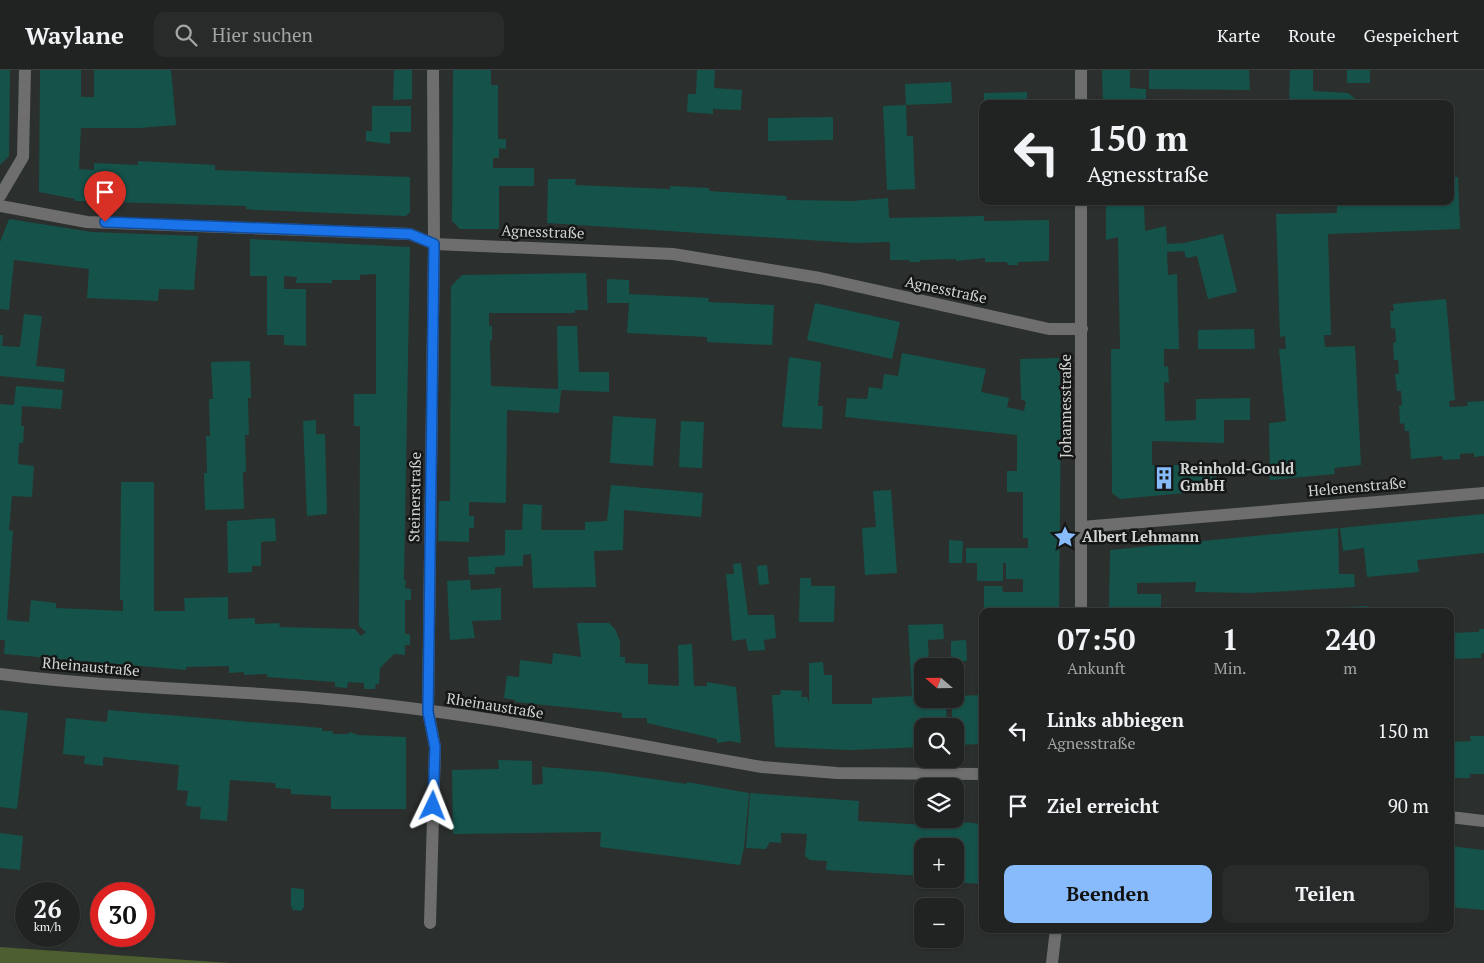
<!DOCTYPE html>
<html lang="de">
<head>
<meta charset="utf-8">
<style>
	body { margin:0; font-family:"PT Serif",serif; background:#282b2a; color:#f1f3f6; height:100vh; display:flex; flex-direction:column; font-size:19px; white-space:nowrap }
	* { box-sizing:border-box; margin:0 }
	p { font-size:16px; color:#a2a4a5 }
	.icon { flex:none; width:28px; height:28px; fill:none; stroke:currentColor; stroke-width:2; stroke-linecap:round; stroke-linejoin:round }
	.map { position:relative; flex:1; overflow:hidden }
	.drawer { position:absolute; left:979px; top:538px; width:475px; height:325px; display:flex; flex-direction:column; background:#202322; border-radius:10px; box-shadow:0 1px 4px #0004,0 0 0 1px #3d4040 }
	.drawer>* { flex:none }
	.hud { position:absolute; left:979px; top:30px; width:475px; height:105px; border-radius:10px; box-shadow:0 1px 4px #0004,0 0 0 1px #3d4040; background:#202322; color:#f1f3f6; overflow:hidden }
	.needle { width:32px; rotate:290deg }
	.tools { position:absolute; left:914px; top:588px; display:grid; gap:10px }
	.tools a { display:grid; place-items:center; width:50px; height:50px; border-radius:10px; background:#202322; box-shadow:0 1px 4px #0004,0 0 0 1px #3d4040; font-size:25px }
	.speed { position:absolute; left:15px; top:812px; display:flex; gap:10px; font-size:25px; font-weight:700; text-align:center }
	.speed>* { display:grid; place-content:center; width:65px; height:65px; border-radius:50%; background:#202322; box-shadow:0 1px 4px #0004,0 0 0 1px #3d4040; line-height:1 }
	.speed small { font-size:12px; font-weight:400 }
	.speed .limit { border:8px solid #d22; background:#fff; color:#111 }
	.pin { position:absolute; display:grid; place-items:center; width:42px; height:42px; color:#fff; margin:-51px -21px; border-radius:50% 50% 50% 0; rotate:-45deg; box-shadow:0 0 5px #0007 }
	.pin .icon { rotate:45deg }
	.me { position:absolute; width:55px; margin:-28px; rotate:2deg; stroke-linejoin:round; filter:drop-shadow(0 0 4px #0008) }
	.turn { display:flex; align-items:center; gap:18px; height:105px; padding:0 25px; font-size:22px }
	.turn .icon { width:65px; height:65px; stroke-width:2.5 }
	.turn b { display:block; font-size:35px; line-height:42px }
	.eta { display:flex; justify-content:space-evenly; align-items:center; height:85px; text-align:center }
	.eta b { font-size:30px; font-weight:700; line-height:35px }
	.button { display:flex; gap:10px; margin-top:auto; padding:10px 25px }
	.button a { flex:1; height:58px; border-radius:10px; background:#87bbfb; color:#111; font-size:20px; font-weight:700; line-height:58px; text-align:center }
	.button a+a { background:#282b2a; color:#f1f3f6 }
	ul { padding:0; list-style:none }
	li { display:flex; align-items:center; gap:15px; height:75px; padding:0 25px }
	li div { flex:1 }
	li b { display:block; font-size:19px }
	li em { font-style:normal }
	header { display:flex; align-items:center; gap:30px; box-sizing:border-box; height:70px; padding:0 25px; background:#202322; border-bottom:1px solid #3d4040 }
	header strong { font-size:24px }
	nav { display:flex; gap:28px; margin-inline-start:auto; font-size:18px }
	.search { width:350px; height:45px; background:#282b2a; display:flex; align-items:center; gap:12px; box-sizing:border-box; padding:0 18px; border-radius:10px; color:#a2a4a5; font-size:19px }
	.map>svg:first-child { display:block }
</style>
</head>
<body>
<header>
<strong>Waylane</strong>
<div class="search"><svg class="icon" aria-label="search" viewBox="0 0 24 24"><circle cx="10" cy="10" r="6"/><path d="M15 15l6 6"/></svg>Hier suchen</div>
<nav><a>Karte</a><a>Route</a><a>Gespeichert</a></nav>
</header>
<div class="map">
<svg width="1484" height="893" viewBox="0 0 1484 893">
	<rect width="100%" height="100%" fill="#2b2f2d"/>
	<path fill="#4d5e30" d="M0 877 230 893H0Z"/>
	<g fill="#15534a">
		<path d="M0 0H10L9 86 0 95Z"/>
		<path d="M40 0H81V27H94V0H171L176 55 139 58H81L79 99 94 100V93L138 95V91L215 95V100L410 107V142L406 146 257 140 246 139V136L75 131V129L39 122Z"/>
		<path d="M394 0H412V29L393 30Z"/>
		<path d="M453 0H491V15H498V69H506V79L499 78V88H493V98H534V116H499V159H460L452 151Z"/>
		<path d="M697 0H715L714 18 742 20 741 40 713 39V44L687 42 688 24H696Z"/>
		<path d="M1102 0H1130V18L1146 19V34H1103Z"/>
		<path d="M1149 0H1249L1250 20 1149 19Z"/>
		<path d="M1290 0H1313V21L1348 23 1358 31 1355 34H1289Z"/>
		<rect x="1347" y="0" width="23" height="13"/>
		<path d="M951 12 952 33 906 35 905 14Z"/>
		<path d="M1027 22V34H984V23Z"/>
		<path d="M906 35 907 66H913L915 119 887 120 883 36Z"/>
		<path d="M372 36H411V62H390V74L366 71V61H372Z"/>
		<path d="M833 47V70L768 71V48Z"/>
		<path d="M1450 107H1458L1460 159 1328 164 1331 265H1324L1325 277 1355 276 1361 395 1334 398 1335 404 1270 410 1269 353 1286 351 1279 279H1286L1285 266 1280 267 1276 144 1337 143V131H1450Z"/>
		<path d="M548 109H576L575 115 598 116 670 119V116L709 118V121L787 126 786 130 852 131 888 128 889 148 984 146V151L1049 150V191L1018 192V195H1008L1007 192H985V188L956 191V189L920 190V192H910L909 190H890V172L854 173 547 153Z"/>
		<path d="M1106 131H1144L1145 161 1166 156 1167 174 1184 173 1223 164 1237 222 1208 229 1197 186 1186 188 1184 181 1167 182 1168 205 1177 204 1179 279H1164V297L1168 296 1169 313 1164 312 1165 351 1196 350V329L1250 328V350H1224V373L1152 371V395H1216V420L1120 429 1112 423 1111 279H1120L1118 167 1106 170Z"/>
		<path d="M9 149 92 162 198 166 194 220 159 219 158 231 87 228 89 199 14 190 9 240 0 239V172Z"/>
		<path d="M250 169 410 177 404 510H406L405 518 411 519V530H405V564H410V575H405V585L394 584 380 598 379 614H376L375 619H364V613L348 612 347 618 335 617V612L267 607V604L244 605V602L229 603V596L186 597V600L4 584 5 570H0V334L14 335 16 316 63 320 61 339 22 336 21 356H24L23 373H19L18 394 34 396 32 427 12 426 9 460 13 461 7 550 29 552 31 530 56 533V538L123 541V530H120L121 412H154V541H185L184 528 228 527V549L255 548V554L279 553 280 557 355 559 361 566 366 562 359 556 360 356H354V324H376V204L360 205V210H332V213H296L297 207 284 206V219H306V276L284 275V265H267V206H250Z"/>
		<path d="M586 203 588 240H575V243H489V256H492V270L490 271 491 316 558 319 557 256H577L579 302H609V322L561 320 559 343 507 340 506 433 469 432V446H474V458H469V472L438 471 439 431H450L451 216 462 205Z"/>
		<path d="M607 209 629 210V224L709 228 708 232 774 235 772 275 707 272V267L627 263 629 233H607Z"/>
		<path d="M1446 229 1455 330 1449 331 1450 337 1468 336 1467 332 1484 331V386L1474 387V383L1460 384V389L1443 390 1442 386 1411 389 1409 361H1405L1404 353 1400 354 1399 336 1402 335 1401 321H1397L1395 304H1399L1398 290H1394L1393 273 1396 272 1395 258 1391 259 1390 241H1394L1393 234Z"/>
		<path d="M815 233 900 252 892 289 807 270Z"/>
		<path d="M24 244 42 246 36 296 65 299 64 312 0 306V265H3L2 276 20 277Z"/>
		<path d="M1254 259 1255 279H1198V260Z"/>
		<path d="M902 283 986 299 981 322 1009 328 1007 337 1024 341 1026 332 1021 329 1020 289 1059 288 1061 332 1059 540 984 541V516H1002L1003 522H1023V509H1006V493H1003V511H977V493H966V478H1028V468H1023V422H1007V401H1017V365L845 347 847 328 867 329 869 317 882 319 884 304 898 306Z"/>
		<path d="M789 287 821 292 818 336H823L822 359 782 357Z"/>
		<path d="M250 291 251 328H248L249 365H245L246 402H243L244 439 205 440 204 403H207L206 366H210L209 329H213L211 292Z"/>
		<path d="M613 346 656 349 653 396 610 393Z"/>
		<path d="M316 350V364H325L327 444 307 446 303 351Z"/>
		<path d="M681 351 704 352 702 398 679 397Z"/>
		<path d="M611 415 703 423 701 447 624 440 623 480 594 481 596 517 533 518 531 484 523 485V496L495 497V504L469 505 468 487 505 485V460H522L523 434 542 435 541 460H585V452L607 451Z"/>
		<path d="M891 420 897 503 865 505 862 458 876 457 873 421Z"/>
		<path d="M1484 444V483L1417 490 1419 502 1367 507 1364 478 1343 481 1340 458Z"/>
		<path d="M275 448 276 471 261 472V496H252V502L228 503 227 451Z"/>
		<path d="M1338 458 1339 504H1354L1355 517 1251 523 1195 522 1196 512 1137 513V524H1161V541H1109L1110 480Z"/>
		<path d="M949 470 963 471 962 493H949Z"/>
		<path d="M741 493 748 545H774L776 568 764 570 765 580 748 581 746 569 732 571 726 504H734L733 494Z"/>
		<path d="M767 495 769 514 759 515 757 496Z"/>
		<path d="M800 508H811V516H835L834 552H799Z"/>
		<path d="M470 510 471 520 501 518V550L472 551 475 568 450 570 447 511Z"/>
		<path d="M1368 536V541H1341V537Z"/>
		<path d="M577 553H609L615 559 620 571V587H625V593L648 594V614L679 616 678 575 692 574 694 616H707V612L736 617 741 673 730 671 717 673V669L647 653V648H622V643L515 632V630L504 628 507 606 519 607 520 590 552 594 553 583 581 587Z"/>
		<path d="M943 554 944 569 928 570 929 596H922V629H929L930 638H946L947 656H922V677L850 680 775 677 772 625H780L781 620 802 621 801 627H807L809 633V593L823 592 824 605H832V634H872V628L912 626 908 555Z"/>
		<path d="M1479 559H1484V583L1481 584V588L1450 589V563L1479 562Z"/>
		<path d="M966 570 967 591 951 592V571Z"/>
		<path d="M982 625V674L955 675V656H952V629H955V626Z"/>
		<path d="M0 640 28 643 17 739 0 737Z"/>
		<path d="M108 640 322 658V661H333V664H348L350 662 358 665 406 667V739H331V726L291 724V719L276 718 275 713 230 710 227 751 200 749 201 737 186 736 188 721 177 720 179 695 103 687V696L84 694 85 686 63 684 66 648 107 652Z"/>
		<path d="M1470 666H1484V704H1470V708H1450V672L1471 671Z"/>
		<path d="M498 690 532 691V715L543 714 542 697 605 702 687 714V712L749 723 744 778 740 795 600 777 601 762 453 764 452 700 499 699Z"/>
		<path d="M750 723 859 731 858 751 944 756V750L982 754V814L951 812V809H955L954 774 922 776V806L826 800 827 791 810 790 805 786 807 764 781 763V773L770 772 766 779 746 778Z"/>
		<path d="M0 763 23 766 20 800 0 798Z"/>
		<path d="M1450 776 1484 780V840L1450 837Z"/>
		<path d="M291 818 304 819V837L301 841 293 840 291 836Z"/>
	</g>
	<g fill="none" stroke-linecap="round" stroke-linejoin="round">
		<g stroke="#6d6e6d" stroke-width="12">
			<path d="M1081 34V0"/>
			<path d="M0 126 23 87 25 0"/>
			<path d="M0 136 87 152 410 164 434 174 673 184 820 208 1049 259H1082"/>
			<path d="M1082 457 1484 423"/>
			<path d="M1081 541V131"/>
			<path d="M0 604C109 618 218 619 327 629 473 642 618 672 762 697L837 703 982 704"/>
			<path d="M1450 747 1484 751"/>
			<path d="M430 853 435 677 428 641 434 174 433 0"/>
			<path d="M1052 893 1056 859"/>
		</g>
	</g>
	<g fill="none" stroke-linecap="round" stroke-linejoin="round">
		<defs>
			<path id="route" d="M105 152 410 164 434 174 428 642 435 677 433 736"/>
		</defs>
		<use href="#route" stroke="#114b97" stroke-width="12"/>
		<use href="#route" stroke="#1a73e8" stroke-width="9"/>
	</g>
	<defs>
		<symbol id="building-bare" viewBox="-9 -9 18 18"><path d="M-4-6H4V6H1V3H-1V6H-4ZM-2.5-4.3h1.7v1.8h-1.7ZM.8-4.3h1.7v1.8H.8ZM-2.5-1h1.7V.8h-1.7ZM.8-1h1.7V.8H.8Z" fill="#87bbfb" stroke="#151616" stroke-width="2.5" paint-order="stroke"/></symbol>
		<symbol id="sight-bare" viewBox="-9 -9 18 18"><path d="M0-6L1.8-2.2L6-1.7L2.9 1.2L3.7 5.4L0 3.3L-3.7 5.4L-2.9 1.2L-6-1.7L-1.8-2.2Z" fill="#87bbfb" stroke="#151616" stroke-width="2.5" paint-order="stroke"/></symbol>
	</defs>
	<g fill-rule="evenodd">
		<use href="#building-bare" x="1148" y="392" width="32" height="32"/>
		<use href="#sight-bare" x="1049" y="451" width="32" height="32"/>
	</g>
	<g text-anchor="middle" stroke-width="5" stroke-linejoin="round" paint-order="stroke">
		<g font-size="15" fill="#d1d3d2" stroke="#151616">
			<text transform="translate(543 162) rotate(2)" y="5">Agnesstraße</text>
			<text transform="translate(946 220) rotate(12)" y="5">Agnesstraße</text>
			<text transform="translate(1066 336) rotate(-90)" y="5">Johannesstraße</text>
			<text transform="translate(1357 417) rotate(-5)" y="5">Helenenstraße</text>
			<text transform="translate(415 427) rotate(-89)" y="5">Steinerstraße</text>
			<text transform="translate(91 597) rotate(5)" y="5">Rheinaustraße</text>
			<text transform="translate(495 636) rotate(9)" y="5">Rheinaustraße</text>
		</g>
		<g font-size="15" font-weight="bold" fill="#d1d3d2" stroke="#151616" text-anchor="start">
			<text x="1180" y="404">Reinhold-Gould<tspan x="1180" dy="17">GmbH</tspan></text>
			<text x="1082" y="472">Albert Lehmann</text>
		</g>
	</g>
</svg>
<div class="tools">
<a><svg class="needle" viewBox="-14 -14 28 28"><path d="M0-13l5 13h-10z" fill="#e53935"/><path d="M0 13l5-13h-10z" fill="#a2a4a5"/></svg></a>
<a><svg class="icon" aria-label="search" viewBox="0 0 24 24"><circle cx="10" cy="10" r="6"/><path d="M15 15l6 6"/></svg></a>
<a><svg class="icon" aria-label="layers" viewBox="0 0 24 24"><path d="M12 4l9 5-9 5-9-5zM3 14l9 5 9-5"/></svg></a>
<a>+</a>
<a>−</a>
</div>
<div class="speed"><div>26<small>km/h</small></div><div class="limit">30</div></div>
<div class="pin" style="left:105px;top:152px;background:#d93025"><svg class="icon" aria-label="arrive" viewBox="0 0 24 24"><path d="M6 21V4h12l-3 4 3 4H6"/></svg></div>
<svg class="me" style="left:433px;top:736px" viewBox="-20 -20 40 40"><path d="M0-17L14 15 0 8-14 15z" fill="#1a73e8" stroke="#fff" stroke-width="4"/></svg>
<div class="hud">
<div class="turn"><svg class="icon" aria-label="left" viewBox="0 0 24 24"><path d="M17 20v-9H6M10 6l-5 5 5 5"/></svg><div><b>150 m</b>Agnesstraße</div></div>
</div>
<section class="drawer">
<div class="eta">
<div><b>07:50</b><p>Ankunft</p></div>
<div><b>1</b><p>Min.</p></div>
<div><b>240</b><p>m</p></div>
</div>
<ul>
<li><svg class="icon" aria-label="left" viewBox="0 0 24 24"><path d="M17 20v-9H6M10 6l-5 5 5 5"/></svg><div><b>Links abbiegen</b><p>Agnesstraße</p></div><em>150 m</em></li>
<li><svg class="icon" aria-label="arrive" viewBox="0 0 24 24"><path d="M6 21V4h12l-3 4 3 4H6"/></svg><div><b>Ziel erreicht</b></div><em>90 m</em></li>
</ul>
<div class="button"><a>Beenden</a><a>Teilen</a></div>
</section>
</div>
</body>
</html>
